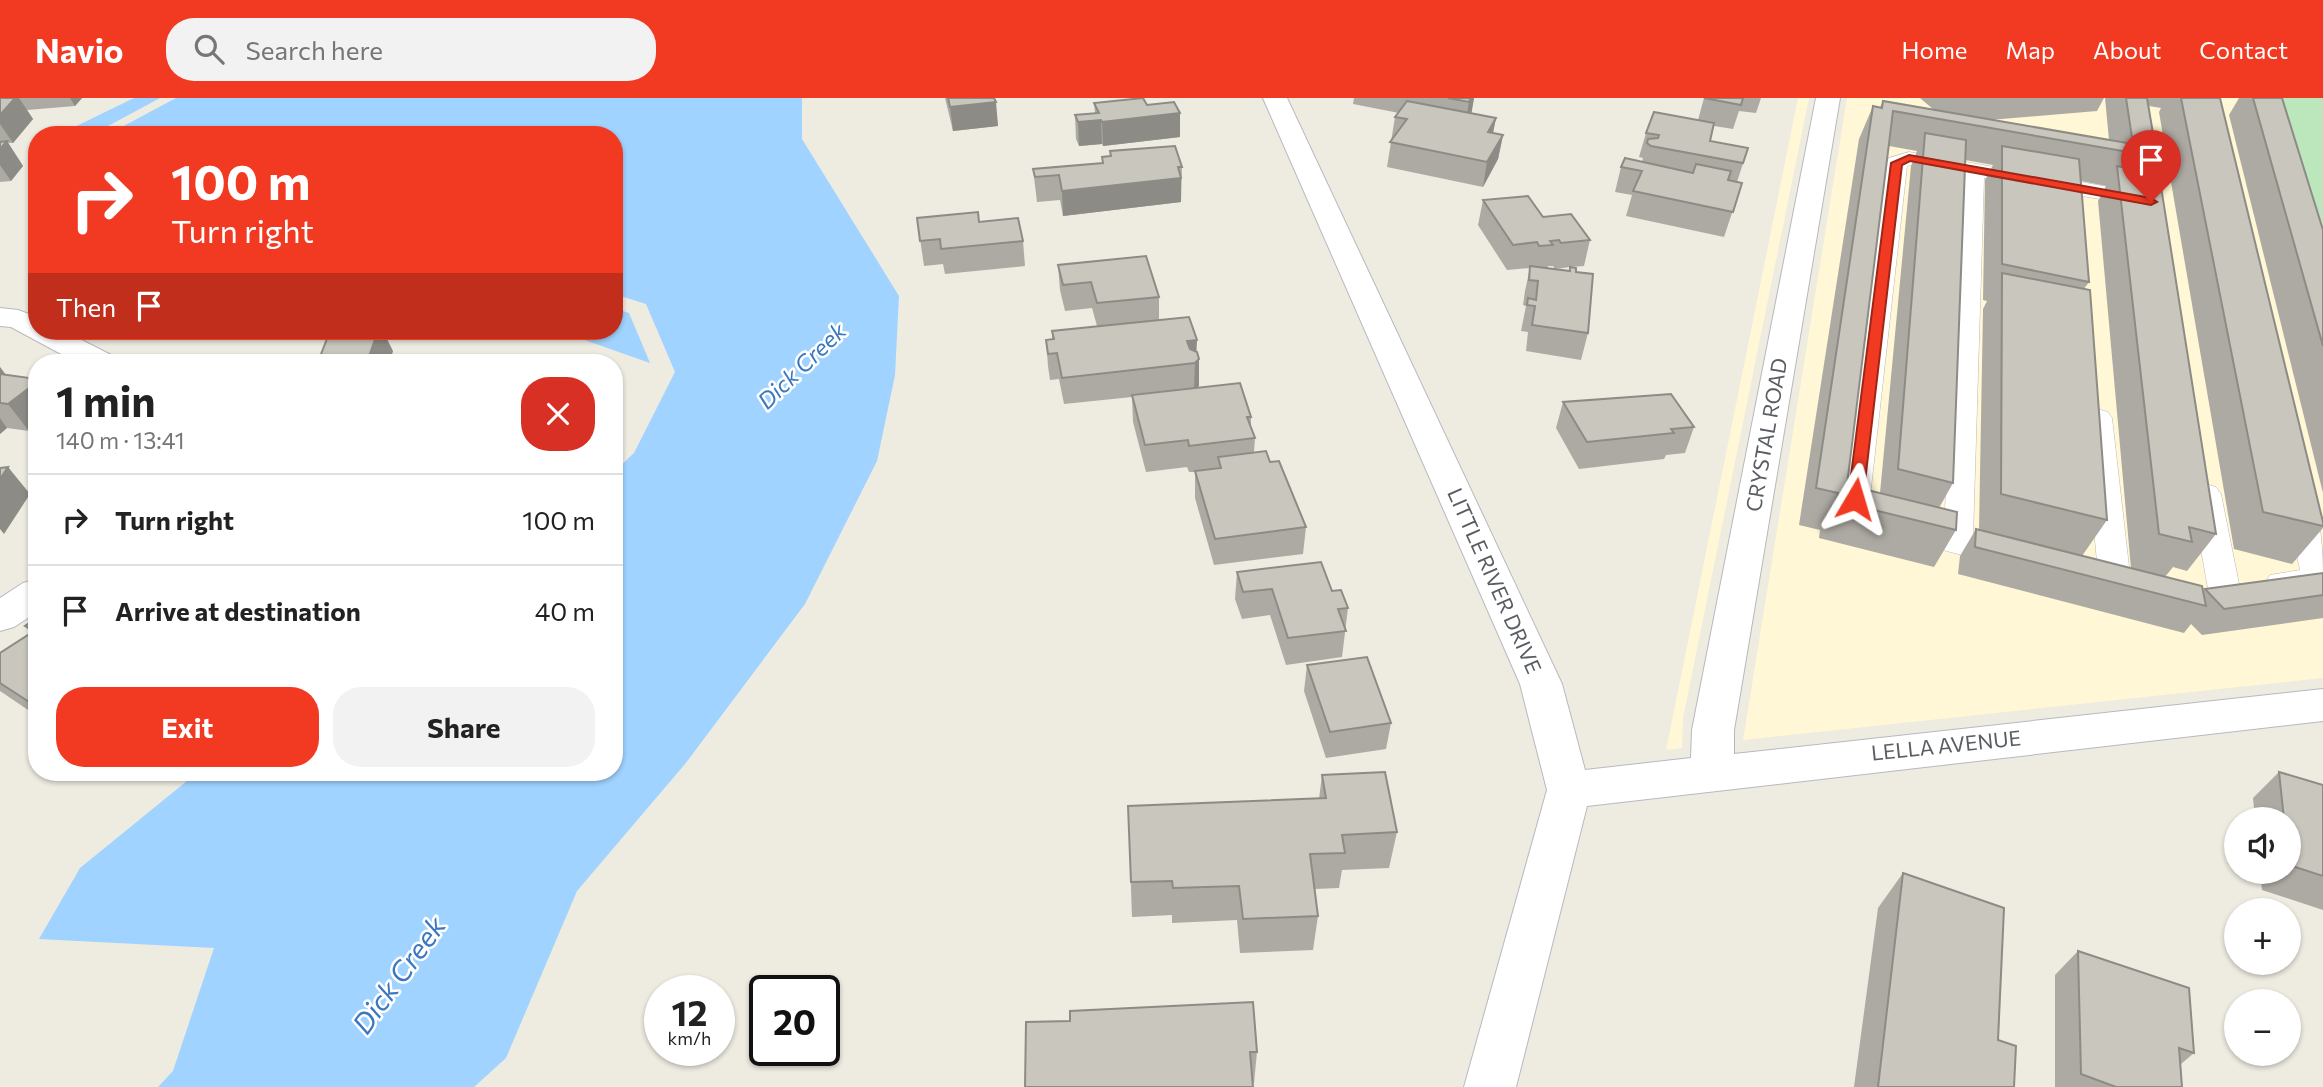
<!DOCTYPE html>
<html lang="en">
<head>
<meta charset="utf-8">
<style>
	body { margin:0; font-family:Commissioner,sans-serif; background:#f2f2f2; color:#222; height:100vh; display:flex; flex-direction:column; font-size:26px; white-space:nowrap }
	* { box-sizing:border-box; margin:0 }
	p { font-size:23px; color:#767676 }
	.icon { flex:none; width:38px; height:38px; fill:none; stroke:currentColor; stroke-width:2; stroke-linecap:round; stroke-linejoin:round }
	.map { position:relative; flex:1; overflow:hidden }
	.sheet { position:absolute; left:28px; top:256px; width:595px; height:427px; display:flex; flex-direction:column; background:#fff; border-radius:28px; box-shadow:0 2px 5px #0004 }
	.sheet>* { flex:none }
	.banner { position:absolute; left:28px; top:28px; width:595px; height:214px; border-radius:28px; box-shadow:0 2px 5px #0004; background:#f23a23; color:#fff; overflow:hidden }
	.controls { position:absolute; left:2224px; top:709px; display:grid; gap:14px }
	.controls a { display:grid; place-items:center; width:77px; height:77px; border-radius:50%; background:#fff; box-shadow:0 2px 5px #0004; font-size:35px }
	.speed { position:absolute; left:644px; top:877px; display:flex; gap:14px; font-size:35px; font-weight:700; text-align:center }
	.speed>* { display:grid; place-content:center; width:91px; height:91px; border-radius:50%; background:#fff; box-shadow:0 2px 5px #0004; line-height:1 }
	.speed small { font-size:18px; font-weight:400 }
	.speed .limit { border:4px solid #111; border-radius:10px; background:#fff; color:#111 }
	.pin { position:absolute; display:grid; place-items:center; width:60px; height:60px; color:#fff; margin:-72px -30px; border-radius:50% 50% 50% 0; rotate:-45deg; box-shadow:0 0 7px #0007 }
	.pin .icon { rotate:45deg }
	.me { position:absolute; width:77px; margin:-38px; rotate:7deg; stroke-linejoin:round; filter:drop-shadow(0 0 5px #0008) }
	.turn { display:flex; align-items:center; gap:24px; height:147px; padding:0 28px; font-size:32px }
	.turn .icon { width:91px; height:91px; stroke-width:2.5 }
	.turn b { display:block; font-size:49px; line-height:60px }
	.then { display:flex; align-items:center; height:66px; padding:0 28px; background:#0003; gap:14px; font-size:26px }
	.round { display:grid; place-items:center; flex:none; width:74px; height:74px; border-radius:28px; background:#f2f2f2 }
	.head { display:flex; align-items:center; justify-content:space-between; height:119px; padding:0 28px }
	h1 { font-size:42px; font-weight:700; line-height:52px }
	.action { display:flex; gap:14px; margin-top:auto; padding:14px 28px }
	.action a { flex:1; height:80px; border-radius:28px; background:#f23a23; color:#fff; font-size:28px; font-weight:700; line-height:80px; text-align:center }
	.action a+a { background:#f2f2f2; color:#222 }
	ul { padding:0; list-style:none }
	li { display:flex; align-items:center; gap:21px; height:91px; padding:0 28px; border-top:2px solid #e0e0e0 }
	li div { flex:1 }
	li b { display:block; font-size:26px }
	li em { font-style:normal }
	header { display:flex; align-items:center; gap:42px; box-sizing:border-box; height:98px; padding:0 35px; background:#f23a23; color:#fff }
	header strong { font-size:33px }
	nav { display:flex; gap:38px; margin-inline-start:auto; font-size:24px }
	.search { width:490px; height:63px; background:#f2f2f2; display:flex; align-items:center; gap:18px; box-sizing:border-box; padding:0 24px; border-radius:28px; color:#767676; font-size:26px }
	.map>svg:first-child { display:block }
</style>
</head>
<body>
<header>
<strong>Navio</strong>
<div class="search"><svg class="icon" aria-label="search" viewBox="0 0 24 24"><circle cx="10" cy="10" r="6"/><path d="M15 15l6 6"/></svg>Search here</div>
<nav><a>Home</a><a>Map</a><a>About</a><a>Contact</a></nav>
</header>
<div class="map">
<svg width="2323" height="989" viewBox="0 0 2323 989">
	<rect width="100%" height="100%" fill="#eeebe1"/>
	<g fill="#fff7d5">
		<path d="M1798 0H1809L1683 620 1682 650 1666 652Z"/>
		<path d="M1847 0H2251L2323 258V580L1743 642Z"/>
	</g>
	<path fill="#bce7bd" d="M2251 0H2323V258Z"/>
	<g fill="#a0d3ff">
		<path d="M134 0H160L108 28 102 33 103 37H58Z"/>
		<path d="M176 0H802V41L899 198 895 277 877 363 805 506 685 666 577 793 506 960 474 989H158L173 973 214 850 39 841 80 770 198 674H614V374L634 355 675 274 646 206 614 196V37H137L118 31Z"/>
		<path d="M614 210 629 215 650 265 559 233H614Z"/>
	</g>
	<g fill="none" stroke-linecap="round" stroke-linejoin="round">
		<defs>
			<g id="service">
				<path d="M1909 54 2143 95 2151 97 2154 102 2151 107 2143 109 1984 80 1973 439 2018 450 2022 458 2018 466 2007 469 1864 431 1840 401 1886 65 1889 60ZM1911 67 1962 76 1944 431 1885 416 1870 399 1907 68Z"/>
				<path d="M2098 311 2108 314 2112 320 2131 486 2126 494 2115 497 2104 494 2099 486 2084 320 2088 314Z"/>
				<path d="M2206 386 2216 389 2221 396 2240 491 2235 499 2224 502 2213 499 2208 491 2191 396 2196 389Z"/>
				<path d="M2300 393 2310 396C2323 423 2323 460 2323 490L2281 496 2270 493 2265 485 2270 477 2300 472 2285 403 2290 396Z"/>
			</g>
			<g id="minor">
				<path d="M1263 0H1287L1562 586 1585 672 1691 660 1692 632 1816 0H1840L1734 632V656L2323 591V623L1587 708 1516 989H1464L1547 692 1520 586Z"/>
				<path d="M0 210 18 212 37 219V233H64L111 257 116 264H76L11 229 0 228Z"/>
				<path d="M37 481V514L14 529 0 533V500L23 485Z"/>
			</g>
		</defs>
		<use href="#service" stroke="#b7b9bf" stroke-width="1"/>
		<use href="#minor" stroke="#b7b9bf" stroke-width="2"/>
		<use href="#service" fill="#fff" fill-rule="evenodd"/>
		<use href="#minor" fill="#fff" fill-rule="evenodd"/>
	</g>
	<g fill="#adaaa3" fill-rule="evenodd">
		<path d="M0 0H82L75 8 27 12 33 21 13 45H8L23 68 11 83 0 84Z"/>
		<path d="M945 0H994L998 28 953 33Z"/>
		<path d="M1354 0H1474L1471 15 1496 20 1493 35 1503 37 1498 61 1483 89 1387 69 1395 19 1399 15 1353 6Z"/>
		<path d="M1704 0H1761L1756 15 1739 13 1733 31 1714 28 1710 43 1748 50 1737 84 1742 85 1724 139 1626 118 1632 97 1615 94 1621 69 1642 64 1643 60 1639 59 1646 35 1698 22Z"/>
		<path d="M1920 0H2104L2097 13 1990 22 2109 42 2105 0H2220L2323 424V430L2292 466 2234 451 2159 14 2161 10 2149 8 2157 59 2148 74 2216 436 2187 473 2173 469 2165 479 2203 493 2205 491 2323 475V520L2202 537 2191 526 2184 535 1958 476 1960 458 1976 431 1979 432 1983 211 1987 203 1983 202 1985 82 1993 67 1965 62 1953 385 1939 410 1956 432 1934 469 1819 440 1820 432 1799 427 1859 41 1873 8 1880 9 1883 3 1934 12ZM1889 48 1917 53 1911 68 1880 395 1847 387ZM2081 83 2106 88 2098 103 2131 470 2082 458 2107 422 2084 191 2089 184Z"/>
		<path d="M2239 0H2282L2323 132V395L2229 17Z"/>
		<path d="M1094 5 1147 7 1180 39 1103 48 1102 46 1079 48 1076 41 1075 17 1095 15Z"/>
		<path d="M1110 53 1182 69 1181 104 1063 118 1060 102 1037 104 1033 71 1102 65V59H1110Z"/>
		<path d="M1483 102 1543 119 1590 142 1584 168 1570 169 1576 174 1588 235 1581 262 1526 253 1528 234 1521 233 1526 208 1523 207 1525 193 1530 170 1507 172 1478 127ZM1548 168H1553L1555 171 1570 169 1569 173 1548 170Z"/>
		<path d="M917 120 979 124 1023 143 1025 168 945 176 943 166 924 168Z"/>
		<path d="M1058 167 1159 199V222L1197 254 1199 288 1196 290 1251 319V329L1255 340 1254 354 1270 364 1306 429 1303 456 1214 467 1195 400V374H1189L1187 369 1146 374 1133 324 1132 299 1064 306 1059 281 1050 282 1048 268 1046 242 1052 241V233L1097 228 1092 210 1065 213 1060 192Z"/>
		<path d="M0 269 29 333 7 330 0 336Z"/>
		<path d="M1563 304 1694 329 1685 355 1666 357 1664 361 1579 371 1556 330Z"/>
		<path d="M1237 474 1332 493 1348 510 1342 559 1286 567 1270 517 1242 521 1235 501Z"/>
		<path d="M37 520V618L0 593V555L31 535 25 528Z"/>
		<path d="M1307 567 1391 625 1386 651 1326 660 1304 593Z"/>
		<path d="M2279 674 2323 687V812L2262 792 2260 774H2289V721H2255L2253 700Z"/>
		<path d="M1322 677 1397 734 1389 770 1342 772 1339 790 1315 791 1318 818 1313 852 1240 855 1237 822 1172 825V817L1132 819 1128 708 1319 701Z"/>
		<path d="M1903 775 1998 942 2014 989H1854L1878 810Z"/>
		<path d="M2078 853 2194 955 2181 966 2182 989H2055V877Z"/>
		<path d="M1026 924 1257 954 1254 985H1253Z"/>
	</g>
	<g fill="#8d8b85">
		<path d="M15 0H19L33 21 13 45 0 26V17Z"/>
		<path d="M70 0H82L75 8Z"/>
		<path d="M1471 0H1474L1471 18 1465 28 1469 4Z"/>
		<path d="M996 4 998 28 953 33 950 9Z"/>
		<path d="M1180 15V39L1103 48 1102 24Z"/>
		<path d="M1496 20 1491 44 1488 34Z"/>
		<path d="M1101 22 1102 46 1079 48 1078 24Z"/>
		<path d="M1503 37 1498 61 1483 89 1487 64Z"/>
		<path d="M7 43 23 68 11 83 0 67V51Z"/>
		<path d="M1181 80V104L1063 118 1062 93Z"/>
		<path d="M378 233H383L393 253 390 264H367Z"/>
		<path d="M1197 242 1196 264 1199 261V288L1194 292 1195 265 1187 243Z"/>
		<path d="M0 269 16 290 0 295Z"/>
		<path d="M37 284V327L29 333 8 306Z"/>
		<path d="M0 320 7 330 0 336Z"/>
		<path d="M8 369 30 396 4 436 0 431V381Z"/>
	</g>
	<g fill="#c9c6be" stroke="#8d8b85" stroke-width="2">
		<path d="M0 0H15L0 17Z"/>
		<path d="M948 0H994L996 4 950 9Z"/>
		<path d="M1143 0 1147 7 1174 4 1180 15 1102 24 1101 22 1078 24 1075 17 1099 15 1094 5Z"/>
		<path d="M1448 0H1471L1469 4Z"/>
		<path d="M1704 0H1743L1741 7Z"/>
		<path d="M2126 0H2147L2157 59 1893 13 1847 387 1957 414 1956 432 1837 403 1838 395 1816 390 1873 8 1882 10 1883 3 2133 46Z"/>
		<path d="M2181 0H2220L2323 424V428L2263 414Z"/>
		<path d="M2253 0H2282L2323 132V248Z"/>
		<path d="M1407 3 1496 20 1488 34 1503 37 1487 64 1390 44 1407 21 1395 19Z"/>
		<path d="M1654 14 1714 25 1710 43 1748 50 1743 65 1651 48 1647 45 1648 41 1658 40 1659 37 1646 35Z"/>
		<path d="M1925 35 1966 42 1953 385 1898 371Z"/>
		<path d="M7 43 0 51V44Z"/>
		<path d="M1175 48 1182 69H1178L1181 80 1062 93 1059 77 1035 79 1033 71 1103 65 1102 59 1111 58 1110 53Z"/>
		<path d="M2002 48 2079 61 2089 184 2002 166Z"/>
		<path d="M1625 60 1693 75 1696 66 1731 73 1728 82 1742 85 1733 114 1633 93 1642 73 1621 69Z"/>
		<path d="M2117 68 2159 76 2216 436 2189 429 2192 444 2159 436Z"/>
		<path d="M1528 98 1543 119 1571 116 1590 142 1561 145 1559 142 1550 143 1553 147 1539 148 1537 144 1513 147 1483 102Z"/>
		<path d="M978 114 979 124 1018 120 1023 143 941 151 940 141 920 143 917 120Z"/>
		<path d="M1146 158 1159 199 1097 205 1091 184 1063 187 1058 167Z"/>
		<path d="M1530 168 1570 173V169L1576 170V174L1593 176 1588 235 1532 227 1535 208 1527 207 1528 200 1536 202 1538 183 1529 182Z"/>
		<path d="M2002 175 2090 192 2107 422 2001 396Z"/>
		<path d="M1189 219 1197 242 1187 243 1190 251 1197 254 1199 261 1195 265 1062 280 1057 255 1048 256 1046 242 1054 241 1052 233Z"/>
		<path d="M330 233H378L367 264H318Z"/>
		<path d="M0 276 37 281V284L8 306 0 305Z"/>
		<path d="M1240 285 1251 319H1247L1255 340 1189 348 1188 342 1145 347 1132 297Z"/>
		<path d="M1671 296 1694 329 1671 331 1674 335 1587 344 1563 304Z"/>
		<path d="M1266 353 1270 364 1279 363 1306 429 1215 441 1195 373 1221 370 1218 359Z"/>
		<path d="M8 369 0 381V370Z"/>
		<path d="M1976 431 2202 488 2206 508 1975 449Z"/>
		<path d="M1321 464 1332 493 1341 492 1348 510 1338 511 1346 533 1288 540 1272 491 1243 494 1237 474Z"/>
		<path d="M2323 475V497L2224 511 2205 491Z"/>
		<path d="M37 520V609L0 585V555L34 533 25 528Z"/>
		<path d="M1367 559 1391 625 1330 634 1307 567Z"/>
		<path d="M1385 674 1397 734 1342 737 1345 755 1310 756 1318 818 1243 821 1239 788 1173 790 1172 783 1131 784 1128 708 1326 700 1322 677Z"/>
		<path d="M2279 674 2323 687V778L2289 767V721H2284Z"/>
		<path d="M1903 775 2004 810 1998 942 2016 948 2014 989H1878Z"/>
		<path d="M2078 853 2189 890 2194 955 2179 950 2182 989H2116L2081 976Z"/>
		<path d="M1253 904 1257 954H1250L1253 989H1025L1026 924 1070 923V913Z"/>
	</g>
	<path fill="#f23a23" stroke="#9d2617" stroke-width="2" d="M1909 57 2151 100 2157 104 2151 107 1910 63 1902 67 1863 401 1855 406 1848 401 1891 65Z"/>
	<g text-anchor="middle" stroke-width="5" stroke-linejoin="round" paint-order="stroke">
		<g font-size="21" fill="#5a5e63" stroke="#fff">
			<text transform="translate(1767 337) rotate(-80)" y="7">CRYSTAL ROAD</text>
			<text transform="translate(1494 483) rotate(66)" y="7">LITTLE RIVER DRIVE</text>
			<text transform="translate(1946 648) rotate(-6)" y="7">LELLA AVENUE</text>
		</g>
		<g font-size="23" font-style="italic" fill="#3a77c0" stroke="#fff">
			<text transform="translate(802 268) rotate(-44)" y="8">Dick Creek</text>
		</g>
		<g font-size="28" font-style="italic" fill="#3a77c0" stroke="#fff">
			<text transform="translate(399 877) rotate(-54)" y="10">Dick Creek</text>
		</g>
	</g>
</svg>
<div class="controls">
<a><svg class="icon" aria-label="sound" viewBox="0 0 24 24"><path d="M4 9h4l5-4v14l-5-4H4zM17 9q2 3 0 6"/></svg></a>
<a>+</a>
<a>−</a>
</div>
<div class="speed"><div>12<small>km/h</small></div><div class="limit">20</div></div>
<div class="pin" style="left:2151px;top:104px;background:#d93025"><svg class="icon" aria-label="arrive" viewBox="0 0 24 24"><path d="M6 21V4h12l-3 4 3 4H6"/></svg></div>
<svg class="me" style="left:1855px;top:401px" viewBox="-20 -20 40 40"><path d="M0-17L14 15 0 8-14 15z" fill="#f23a23" stroke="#fff" stroke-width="4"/></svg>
<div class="banner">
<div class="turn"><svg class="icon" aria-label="right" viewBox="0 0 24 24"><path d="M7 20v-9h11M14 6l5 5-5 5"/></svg><div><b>100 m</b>Turn right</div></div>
<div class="then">Then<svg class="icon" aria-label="arrive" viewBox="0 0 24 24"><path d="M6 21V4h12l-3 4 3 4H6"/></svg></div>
</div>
<section class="sheet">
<div class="head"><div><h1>1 min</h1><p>140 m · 13:41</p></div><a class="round" style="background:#d93025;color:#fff"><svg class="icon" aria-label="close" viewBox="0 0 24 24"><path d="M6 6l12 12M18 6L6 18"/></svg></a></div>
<ul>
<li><svg class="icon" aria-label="right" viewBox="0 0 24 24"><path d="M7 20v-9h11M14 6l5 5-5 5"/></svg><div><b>Turn right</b></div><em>100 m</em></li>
<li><svg class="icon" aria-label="arrive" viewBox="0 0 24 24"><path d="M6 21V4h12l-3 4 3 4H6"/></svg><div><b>Arrive at destination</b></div><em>40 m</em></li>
</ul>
<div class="action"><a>Exit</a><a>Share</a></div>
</section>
</div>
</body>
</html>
